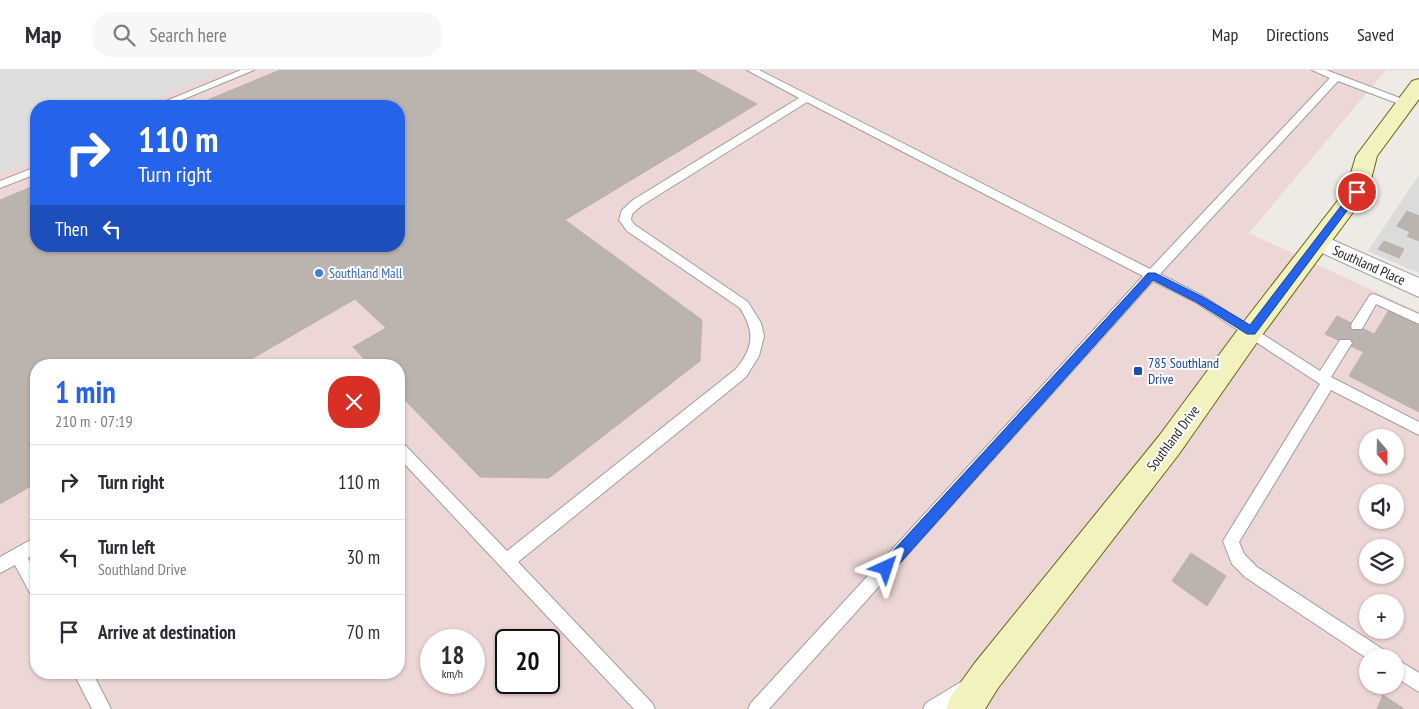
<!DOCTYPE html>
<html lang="en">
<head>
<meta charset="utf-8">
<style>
	body { margin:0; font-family:"PT Sans Narrow",sans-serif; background:#f7f7f7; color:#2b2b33; height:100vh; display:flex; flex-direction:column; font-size:19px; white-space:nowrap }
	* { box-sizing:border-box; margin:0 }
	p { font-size:16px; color:#7c7c81 }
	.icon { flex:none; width:28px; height:28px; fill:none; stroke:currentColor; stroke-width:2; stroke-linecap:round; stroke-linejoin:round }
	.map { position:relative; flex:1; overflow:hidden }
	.side { position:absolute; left:30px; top:289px; width:375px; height:320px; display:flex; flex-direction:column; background:#fff; border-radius:20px; box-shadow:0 1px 4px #0004 }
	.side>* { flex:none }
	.top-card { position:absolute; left:30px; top:30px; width:375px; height:152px; border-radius:20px; box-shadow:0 1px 4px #0004; background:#2563eb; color:#fff; overflow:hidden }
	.needle { width:32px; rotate:160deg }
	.fabs { position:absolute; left:1359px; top:359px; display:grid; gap:10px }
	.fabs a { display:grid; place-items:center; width:45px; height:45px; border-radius:50%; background:#fff; box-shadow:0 1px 4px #0004; font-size:25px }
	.speed { position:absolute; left:420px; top:559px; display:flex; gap:10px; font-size:25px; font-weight:700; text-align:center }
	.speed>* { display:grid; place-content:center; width:65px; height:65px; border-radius:50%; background:#fff; box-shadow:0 1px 4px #0004; line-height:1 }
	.speed small { font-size:12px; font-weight:400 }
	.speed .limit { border:2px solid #111; border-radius:8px; background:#fff; color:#111 }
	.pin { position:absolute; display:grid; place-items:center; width:42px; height:42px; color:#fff; margin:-21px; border:2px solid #fff; border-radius:50%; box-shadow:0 1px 5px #0007 }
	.me { position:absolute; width:55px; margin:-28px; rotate:42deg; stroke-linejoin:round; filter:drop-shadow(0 0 4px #0008) }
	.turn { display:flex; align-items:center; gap:18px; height:105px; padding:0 25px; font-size:22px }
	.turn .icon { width:65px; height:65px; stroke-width:2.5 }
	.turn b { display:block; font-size:35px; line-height:42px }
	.then { display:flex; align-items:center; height:48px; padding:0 25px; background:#0003; gap:10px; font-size:19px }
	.round { display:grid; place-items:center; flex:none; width:52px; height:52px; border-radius:20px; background:#f7f7f7 }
	.headline { display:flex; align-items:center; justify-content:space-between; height:85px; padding:0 25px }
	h1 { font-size:30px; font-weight:700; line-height:38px; color:#2563eb }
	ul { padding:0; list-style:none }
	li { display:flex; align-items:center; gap:15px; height:75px; padding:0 25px; border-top:1px solid #e1e1e2 }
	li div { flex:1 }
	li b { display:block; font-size:19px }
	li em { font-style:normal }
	header { display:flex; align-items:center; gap:30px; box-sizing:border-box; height:70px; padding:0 25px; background:#fff; border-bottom:1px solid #e1e1e2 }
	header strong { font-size:24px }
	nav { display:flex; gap:28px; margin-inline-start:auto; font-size:18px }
	.search { width:350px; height:45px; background:#f7f7f7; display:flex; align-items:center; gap:12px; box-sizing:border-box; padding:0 18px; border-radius:20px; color:#7c7c81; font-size:19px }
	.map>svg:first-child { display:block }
</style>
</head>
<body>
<header>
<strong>Map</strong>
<div class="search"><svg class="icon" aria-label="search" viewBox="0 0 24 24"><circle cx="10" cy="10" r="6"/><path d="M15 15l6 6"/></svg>Search here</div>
<nav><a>Map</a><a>Directions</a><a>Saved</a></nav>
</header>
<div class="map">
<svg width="1419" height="639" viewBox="0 0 1419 639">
	<rect width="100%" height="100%" fill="#eeeae5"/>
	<path fill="#dcdbdb" d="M1419 105V203L1368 181Z"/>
	<path fill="#edd6d6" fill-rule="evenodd" d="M0 0H1386L1249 163 1419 242V639H0ZM36 36H399V176H36ZM36 295H399V602H36ZM1368 368H1395V395H1368ZM1368 422H1395V450H1368ZM1368 478H1395V505H1368ZM1368 532H1395V560H1368ZM431 570H474V612H431ZM506 570H549V612H506ZM1368 588H1395V615H1368Z"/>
	<path fill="#dedede" d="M0 0H226L138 36H36V89L0 104Z"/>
	<g fill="#bab3ae" stroke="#bdb1a9">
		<path d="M280 0H694L757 34 565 150 702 250 700 291 549 408 480 407 399 324V295H370L353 277 386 258 355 229 241 295H36V413L0 434V130L36 115V176H399V36H193Z"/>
		<path d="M1407 141 1419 146V171L1407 166 1410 162 1397 156Z"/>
		<path d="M1384 171 1404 179 1399 188 1378 179Z"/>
		<path d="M1389 240 1419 254V342L1349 306Z"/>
		<path d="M1337 246 1374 264 1364 282 1325 264Z"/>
		<path d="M1191 483 1226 506 1207 536 1172 511Z"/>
		<path d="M1383 625 1404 639H1377Z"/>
	</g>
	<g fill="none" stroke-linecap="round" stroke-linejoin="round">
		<defs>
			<g id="service">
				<path d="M241 0H254L167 36H154Z"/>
				<path d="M747 0H759L1150 199 1330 8 1312 0H1326L1408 31V35H1402L1338 11 1160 204 1203 226 1320 301 1340 270H1350L1352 273 1331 307 1419 352V365L1331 320 1239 472 1244 484 1257 497 1387 582 1389 588H1368V589L1245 507 1232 494 1223 471 1320 314 1195 232 1153 211 769 639H748L751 633 1143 206 807 32 641 136 632 144 631 150 635 155 748 232 761 253 764 266 759 286 746 307 518 492 652 633 655 639H634L399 388V372L404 374 507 481 736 299C754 277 755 262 740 238L627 161 619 150 622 140 633 130 799 28Z"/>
				<path d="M36 97V104L0 118V111Z"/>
				<path d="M1374 224 1419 244V254L1376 234 1362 259H1352L1351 256 1352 253 1370 225Z"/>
				<path d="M36 467V482L28 488 36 503V526L30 523 15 495 0 503V487Z"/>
				<path d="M1395 588 1419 603V622L1395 607Z"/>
				<path d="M73 602H92L111 639H92Z"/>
				<path d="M966 609 972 612 975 618 972 624 949 639H923L926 633Z"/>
			</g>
			<path id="minor" d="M1319 164 1419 208V227L1311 178 1307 172 1311 166Z"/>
			<path id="secondary" d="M1419 9V29L1377 86 1368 121 1365 126 1260 268 1179 384 998 618 985 639H946L951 626 974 594 1159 366 1242 254 1346 120 1356 86 1412 11Z"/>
		</defs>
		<use href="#service" stroke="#9f9f9f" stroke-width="2"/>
		<use href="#minor" stroke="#9f9f9f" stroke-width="2"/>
		<use href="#secondary" stroke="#626811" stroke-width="2"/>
		<use href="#service" fill="#fff" fill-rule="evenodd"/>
		<use href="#minor" fill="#fff" fill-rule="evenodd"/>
		<use href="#secondary" fill="#f2f2be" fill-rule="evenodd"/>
	</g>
	<path fill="#2563eb" stroke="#184099" d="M1354 119H1357L1361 122 1255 264H1247L1196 232 1153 210 891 503 886 504 881 503 879 498 881 494 1148 203H1155L1203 227 1250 255Z"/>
	<circle fill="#3f7fe0" stroke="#fff" stroke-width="2" cx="319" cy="203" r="5"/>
	<rect fill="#1a4fb4" stroke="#fff" stroke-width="2" x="1133" y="296" width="10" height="10" rx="2.5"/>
	<g text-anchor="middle" stroke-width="4" stroke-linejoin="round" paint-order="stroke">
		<g font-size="14" fill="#1e1e1e" stroke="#fff">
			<text transform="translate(1369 195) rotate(24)" y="5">Southland Place</text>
			<text transform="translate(1173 368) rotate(-53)" y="5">Southland Drive</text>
		</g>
		<g font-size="14" fill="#366cbe" stroke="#fff" text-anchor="start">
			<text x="329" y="208">Southland Mall</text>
		</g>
		<g font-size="14" fill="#164399" stroke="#fff" text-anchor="start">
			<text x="1148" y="298">785 Southland<tspan x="1148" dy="16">Drive</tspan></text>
		</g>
	</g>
</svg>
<div class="fabs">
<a><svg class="needle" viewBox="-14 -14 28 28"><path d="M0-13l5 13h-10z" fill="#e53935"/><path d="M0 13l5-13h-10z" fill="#7c7c81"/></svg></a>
<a><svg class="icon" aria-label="sound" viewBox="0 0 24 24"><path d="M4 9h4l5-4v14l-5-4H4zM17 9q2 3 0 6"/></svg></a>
<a><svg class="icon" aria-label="layers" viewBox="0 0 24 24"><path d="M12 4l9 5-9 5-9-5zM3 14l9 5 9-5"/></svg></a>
<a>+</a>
<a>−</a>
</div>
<div class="speed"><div>18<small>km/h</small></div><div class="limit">20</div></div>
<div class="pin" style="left:1357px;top:122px;background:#d93025"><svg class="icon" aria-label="arrive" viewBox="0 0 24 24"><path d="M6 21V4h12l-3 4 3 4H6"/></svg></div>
<svg class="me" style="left:886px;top:498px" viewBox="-20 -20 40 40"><path d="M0-17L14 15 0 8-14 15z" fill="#2563eb" stroke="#fff" stroke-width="4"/></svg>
<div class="top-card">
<div class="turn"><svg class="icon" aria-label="right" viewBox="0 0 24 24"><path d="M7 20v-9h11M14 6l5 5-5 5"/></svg><div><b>110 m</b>Turn right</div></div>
<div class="then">Then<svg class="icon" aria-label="left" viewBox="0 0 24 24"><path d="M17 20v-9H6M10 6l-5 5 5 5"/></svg></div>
</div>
<section class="side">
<div class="headline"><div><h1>1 min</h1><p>210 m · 07:19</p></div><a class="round" style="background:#d93025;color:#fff"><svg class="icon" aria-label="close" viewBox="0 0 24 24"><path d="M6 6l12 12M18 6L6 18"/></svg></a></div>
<ul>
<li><svg class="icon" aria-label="right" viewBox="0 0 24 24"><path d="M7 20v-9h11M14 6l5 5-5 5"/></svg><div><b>Turn right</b></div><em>110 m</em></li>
<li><svg class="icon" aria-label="left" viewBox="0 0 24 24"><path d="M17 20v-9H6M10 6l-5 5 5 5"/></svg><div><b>Turn left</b><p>Southland Drive</p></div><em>30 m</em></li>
<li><svg class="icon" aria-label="arrive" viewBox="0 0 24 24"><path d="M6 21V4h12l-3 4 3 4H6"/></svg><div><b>Arrive at destination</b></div><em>70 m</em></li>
</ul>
</section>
</div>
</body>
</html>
